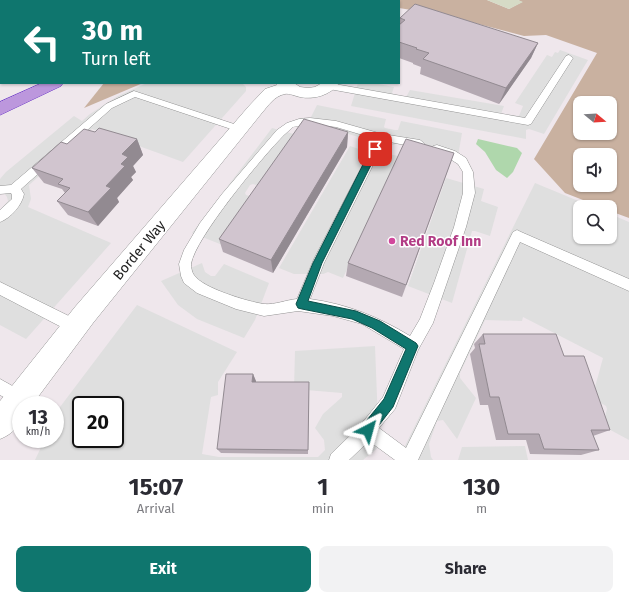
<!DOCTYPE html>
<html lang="en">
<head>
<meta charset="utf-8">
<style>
	body { margin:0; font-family:"Fira Sans",sans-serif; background:#f2f2f3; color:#2b2b33; height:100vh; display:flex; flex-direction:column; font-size:15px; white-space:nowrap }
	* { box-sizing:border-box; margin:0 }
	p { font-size:13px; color:#7c7c81 }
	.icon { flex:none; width:22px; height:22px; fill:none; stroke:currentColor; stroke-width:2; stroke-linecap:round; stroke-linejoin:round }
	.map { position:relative; height:460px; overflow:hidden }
	.details { display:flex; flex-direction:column; background:#fff; flex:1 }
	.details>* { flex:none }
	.top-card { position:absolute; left:0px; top:0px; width:400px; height:84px; box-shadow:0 1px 3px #0004; background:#0f766e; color:#fff; overflow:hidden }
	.needle { width:26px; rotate:108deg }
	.buttons { position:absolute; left:573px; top:96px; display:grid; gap:8px }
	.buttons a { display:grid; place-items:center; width:44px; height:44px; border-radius:8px; background:#fff; box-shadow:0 1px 3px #0004; font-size:20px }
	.speed { position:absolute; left:12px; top:396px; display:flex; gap:8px; font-size:20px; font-weight:700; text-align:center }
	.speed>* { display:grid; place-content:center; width:52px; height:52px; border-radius:50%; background:#fff; box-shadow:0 1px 3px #0004; line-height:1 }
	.speed small { font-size:10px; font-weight:400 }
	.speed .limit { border:2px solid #111; border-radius:6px; background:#fff; color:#111 }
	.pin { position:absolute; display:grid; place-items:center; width:34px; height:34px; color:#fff; margin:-17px; border-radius:8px; box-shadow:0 2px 6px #0006 }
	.me { position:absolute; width:44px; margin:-22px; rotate:39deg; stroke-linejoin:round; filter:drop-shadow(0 0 3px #0008) }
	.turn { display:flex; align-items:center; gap:14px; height:84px; padding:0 16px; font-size:18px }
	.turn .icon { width:52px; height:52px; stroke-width:2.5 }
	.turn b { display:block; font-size:28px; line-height:34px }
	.eta { display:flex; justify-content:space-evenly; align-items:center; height:68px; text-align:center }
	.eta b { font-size:24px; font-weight:700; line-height:28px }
	.action { display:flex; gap:8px; margin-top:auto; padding:8px 16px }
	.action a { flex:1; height:46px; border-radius:8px; background:#0f766e; color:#fff; font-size:16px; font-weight:700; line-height:46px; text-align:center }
	.action a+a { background:#f2f2f3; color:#2b2b33 }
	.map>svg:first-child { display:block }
</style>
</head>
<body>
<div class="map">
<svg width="629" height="460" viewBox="0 0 629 460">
	<rect width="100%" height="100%" fill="#efe7ec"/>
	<g fill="#c9b1a0" fill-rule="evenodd">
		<path d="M244 0H487L509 9 522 2 518 0H629V218L610 211V207H601L565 193 534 159 597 53 546 35 524 36 448 16 399 8V1H243ZM580 103H610V133H580ZM580 155H610V185H580Z"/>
		<path d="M104 83H143L84 108Z"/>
	</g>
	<path fill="#d6dbc6" d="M487 0H518L523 2 509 9Z"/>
	<g fill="#dfdfdf" fill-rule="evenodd">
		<path d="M560 50 588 60 544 134 529 129 526 130V139L351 106 358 83H373L394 87 392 93 394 94 406 97 410 90 504 106 501 114 519 116 523 106 515 103 547 55 552 57 555 52 558 53Z"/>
		<path d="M147 83H242L246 87V91L183 162 92 129 29 185 31 199 28 207 111 243 26 339 0 325V210L8 201 7 197 0 188V179L6 172 74 116 82 121 90 114 118 96Z"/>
		<path d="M317 105 386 119 384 127 385 128 395 130H398L401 121 462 133 457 162 408 145 398 143 390 146 338 131 307 125Z"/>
		<path d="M272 128 301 136 264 188 253 184 250 185 245 193 246 195 258 199 225 246 192 233Z"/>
		<path d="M350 146 362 150 365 149 398 156 343 278 328 272 323 274H294L279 268Z"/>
		<path d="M446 178 484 189 481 201 498 207 490 236 475 231H472L452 303 408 286Z"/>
		<path d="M535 183 593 207H580V237H610V214L629 222V440L603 426 607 409 606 406 592 398 603 358 523 317 522 321 485 320 460 373V378L476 398 457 439 443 420 437 421 429 444 431 457 433 460H398Z"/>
		<path d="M202 263 205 272 211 276H215L224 264 269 283 255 320 244 338 197 319 178 305 161 281Z"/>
		<path d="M137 305 237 352 218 382V395L211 397 202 454 219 457H318L325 450 324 440 315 428 323 414 342 397V393L294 389 295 351 375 346 379 447 363 460H35L45 439H55V418L60 407ZM81 405H115V439H81Z"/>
		<path d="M525 446 528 460H458L462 447Z"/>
	</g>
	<path fill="#afd7ac" d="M478 139 517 148 522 153 513 172 507 178 496 170 485 152 476 144Z"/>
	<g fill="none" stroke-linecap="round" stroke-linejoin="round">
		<defs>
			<g id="lane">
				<path d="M569 55 573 58 531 124 528 125 329 89 325 86 329 83 525 118 566 56Z"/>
				<path d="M134 91 243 127 245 129 243 131H237L135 97 112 108 21 189 24 194C22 205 11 218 0 222V210L12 199V195L11 193 0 194V186L11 185 106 104Z"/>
				<path d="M310 118 336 121 382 134 420 140 425 144 420 148 385 141 324 263 310 299C347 304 379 317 410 336L420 319 434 283 454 227 463 193V172L458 164 447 157 433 152 432 149 433 146 437 145 455 151 466 158 473 172 475 193 466 227 433 323 418 350 395 409 379 428 406 448 513 232 517 230 521 232 629 279V291L520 242 418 460H395L369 441 349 460H329L331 454 358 428 383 397 404 349 362 324 333 316 298 311 264 316 236 309 197 293 184 283 181 276 179 264 184 250 200 223 222 194 277 130 287 123 299 119ZM310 124 336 127 376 139 314 259 297 299C286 300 275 305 264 304 249 302 202 288 194 275 192 273 191 267 191 264 195 238 263 156 284 135L293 127Z"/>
				<path d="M0 282 81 322 83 327 81 332 76 334 71 332 0 295Z"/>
				<path d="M0 379 25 393 28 398 25 403 20 406 0 395Z"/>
			</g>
			<path id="street" d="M276 83H294L300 87 308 88 315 87 322 83H339C331 95 314 100 300 97 295 96 289 93 285 94 274 96 268 106 261 114L93 323 32 405H21C21 423 17 432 0 439V401L75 307 249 106 265 89 277 85Z"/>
			<g id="highway">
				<path d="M20 0H35L19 1Z"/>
				<path d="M169 0H184L168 1Z"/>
				<path d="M192 0H206L191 1Z"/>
				<path d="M212 0H227L211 1Z"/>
				<rect x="0" y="11" width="1" height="8"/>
				<rect x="0" y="59" width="1" height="10"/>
				<path d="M42 83H63L61 86 0 115V102Z"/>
			</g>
		</defs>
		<use href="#lane" stroke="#939393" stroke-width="1"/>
		<use href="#street" stroke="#939393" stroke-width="1"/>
		<use href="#highway" stroke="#6d39c7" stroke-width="1"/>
		<use href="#lane" fill="#fff" fill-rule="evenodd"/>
		<use href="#street" fill="#fff" fill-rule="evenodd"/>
		<use href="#highway" fill="#bc97dd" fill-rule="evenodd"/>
	</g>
	<g fill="#b4a9b2">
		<path d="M400 18 538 43 531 58 499 104 420 74 421 67 413 64V63L399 58V23Z"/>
		<path d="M348 132 347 147 273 273 223 252 219 239Z"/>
		<path d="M137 139 143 155 133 166 136 172 131 177 133 180 117 198 119 202 98 226 68 215 57 201 65 193 62 189 44 183 32 168 67 144Z"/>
		<path d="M454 153 402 297 346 276 348 263Z"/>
		<path d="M483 334 564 356 610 430 593 436 599 450 581 455 530 454 526 440H496L488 405H480L470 354 475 348 474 344Z"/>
		<path d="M253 374 256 382H309L308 454 221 453 217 449Z"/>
	</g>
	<g fill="#928a91">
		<path d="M538 43 531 58 499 104 506 88Z"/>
		<path d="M348 132 347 147 273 273 271 260Z"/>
		<path d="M137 139 143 155 133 166 136 172 131 177 133 180 117 198 119 202 98 226 88 212 106 186 122 154Z"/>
		<path d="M253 374 256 381 255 389 252 382Z"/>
	</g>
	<g fill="#d1c5cf" stroke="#928a91">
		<path d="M415 4 538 43 506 88 423 59 429 53 416 49 417 48 399 42V25L405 20 400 18Z"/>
		<path d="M304 119 348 132 271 260 219 239Z"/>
		<path d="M99 128 137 139 122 154 128 157 121 164 125 166 106 186 111 188 88 212 57 201 70 188 58 184 63 179 32 168 61 142 67 144 84 129 95 132Z"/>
		<path d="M406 139 454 153 406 285 348 263Z"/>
		<path d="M483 334H556L564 356H584L610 430H591L599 450 544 449 539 434H508L499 397H490L479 344H485Z"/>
		<path d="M226 374H253L252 382H309L308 450 217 449Z"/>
	</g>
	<path fill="#0f766e" stroke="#0a4d48" d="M372 147H375L379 149 322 263 308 301 356 311 380 321 416 343 418 346 393 407 372 434 368 436 363 434 361 430 363 425 384 399 406 349 372 328 352 319 302 309 298 308 296 304 313 263Z"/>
	<circle fill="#d1479c" stroke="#fff" stroke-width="1.5" cx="392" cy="241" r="4"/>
	<g text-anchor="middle" stroke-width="3" stroke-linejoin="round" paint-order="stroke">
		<g font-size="14" font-weight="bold" fill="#b23c85" stroke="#fff" text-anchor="start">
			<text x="400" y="246">Red Roof Inn</text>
		</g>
		<g font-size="14" fill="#1f1f1f" stroke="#fff">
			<text transform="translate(139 250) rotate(-50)" y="5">Border Way</text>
		</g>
	</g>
</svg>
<div class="buttons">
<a><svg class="needle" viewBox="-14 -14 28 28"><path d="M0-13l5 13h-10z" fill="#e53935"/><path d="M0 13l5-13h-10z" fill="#7c7c81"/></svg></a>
<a><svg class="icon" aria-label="sound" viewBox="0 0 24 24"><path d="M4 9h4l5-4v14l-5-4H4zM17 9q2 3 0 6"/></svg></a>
<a><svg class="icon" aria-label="search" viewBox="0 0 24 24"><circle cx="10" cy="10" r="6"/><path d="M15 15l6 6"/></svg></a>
</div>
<div class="speed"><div>13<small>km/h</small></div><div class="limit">20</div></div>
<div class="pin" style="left:375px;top:149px;background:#d93025"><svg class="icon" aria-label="arrive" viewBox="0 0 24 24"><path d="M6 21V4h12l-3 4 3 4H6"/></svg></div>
<svg class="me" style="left:368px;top:430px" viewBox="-20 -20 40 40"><path d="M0-17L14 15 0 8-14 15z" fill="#0f766e" stroke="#fff" stroke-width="4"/></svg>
<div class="top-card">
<div class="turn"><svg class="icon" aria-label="left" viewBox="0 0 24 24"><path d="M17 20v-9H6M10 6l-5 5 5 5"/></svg><div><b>30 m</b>Turn left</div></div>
</div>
</div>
<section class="details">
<div class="eta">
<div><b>15:07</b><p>Arrival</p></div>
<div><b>1</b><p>min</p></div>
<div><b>130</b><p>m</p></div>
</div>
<div class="action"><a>Exit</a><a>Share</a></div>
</section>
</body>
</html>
